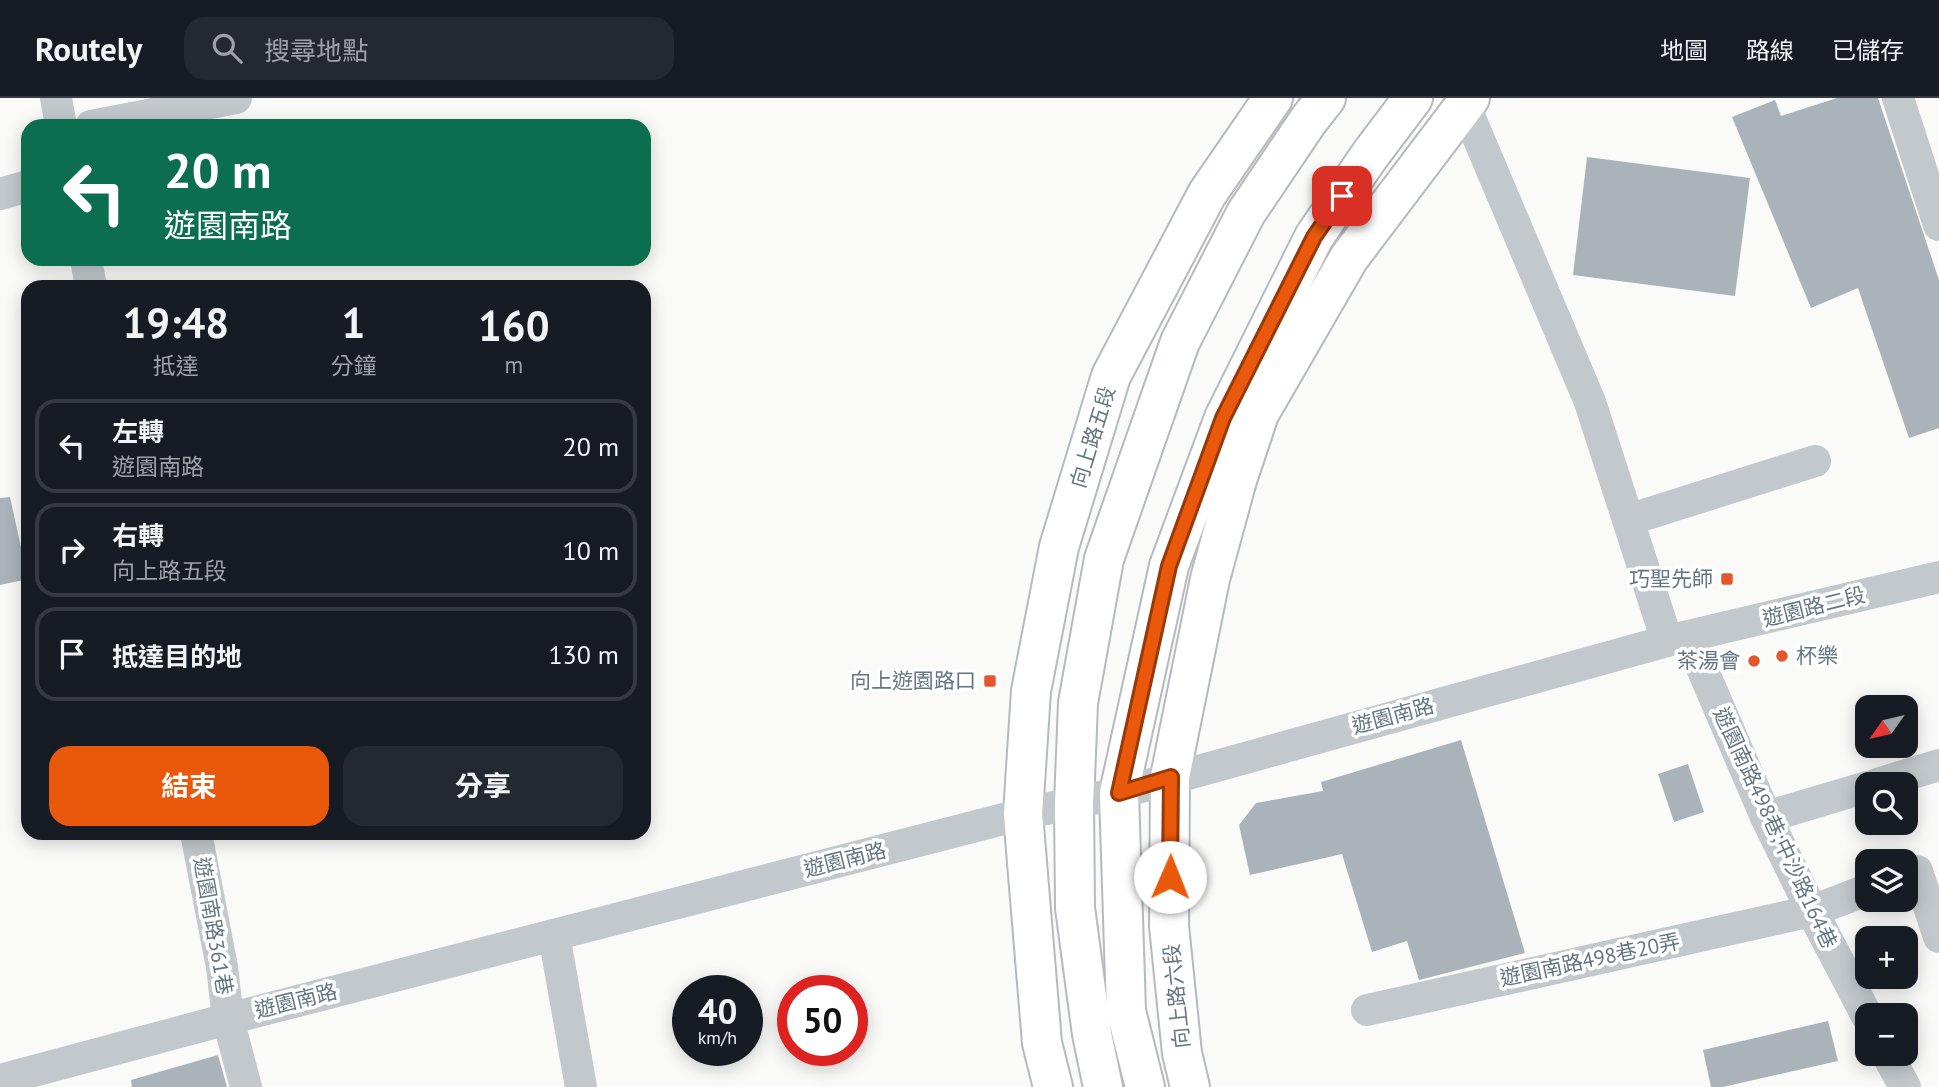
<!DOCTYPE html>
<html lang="zh-TW">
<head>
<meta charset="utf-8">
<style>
	body { margin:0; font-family:"PT Sans","Noto Sans TC",sans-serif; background:#242831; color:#f1f3f6; height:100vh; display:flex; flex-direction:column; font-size:26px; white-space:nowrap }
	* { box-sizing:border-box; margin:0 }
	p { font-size:23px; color:#9ea1a6 }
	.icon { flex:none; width:38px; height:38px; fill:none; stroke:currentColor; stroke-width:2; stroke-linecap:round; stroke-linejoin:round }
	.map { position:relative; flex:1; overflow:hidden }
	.sheet { position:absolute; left:21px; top:182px; width:630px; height:560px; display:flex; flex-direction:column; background:#171b24; border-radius:21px; box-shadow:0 4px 18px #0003 }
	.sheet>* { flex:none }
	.banner { position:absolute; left:21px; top:21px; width:630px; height:147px; border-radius:21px; box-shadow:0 4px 18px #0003; background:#0b6e4f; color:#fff; overflow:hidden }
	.needle { width:46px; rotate:236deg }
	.fabs { position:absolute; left:1855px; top:597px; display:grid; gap:14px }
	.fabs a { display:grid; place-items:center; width:63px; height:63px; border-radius:14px; background:#171b24; box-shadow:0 4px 18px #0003; font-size:35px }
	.speed { position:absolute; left:672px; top:877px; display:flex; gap:14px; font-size:35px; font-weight:700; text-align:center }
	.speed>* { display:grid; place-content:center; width:91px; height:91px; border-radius:50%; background:#171b24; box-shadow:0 4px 18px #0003; line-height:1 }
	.speed small { font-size:18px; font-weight:400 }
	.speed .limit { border:10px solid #d22; background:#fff; color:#111 }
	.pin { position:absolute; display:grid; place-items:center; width:60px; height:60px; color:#fff; margin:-30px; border-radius:14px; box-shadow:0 4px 10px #0006 }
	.me { position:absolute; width:77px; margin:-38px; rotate:1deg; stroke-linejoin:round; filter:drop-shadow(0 0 5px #0008) }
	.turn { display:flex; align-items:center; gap:24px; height:147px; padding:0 28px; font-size:32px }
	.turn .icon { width:91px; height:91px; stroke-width:2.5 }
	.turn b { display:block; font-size:49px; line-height:60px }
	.eta { display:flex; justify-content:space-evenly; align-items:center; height:119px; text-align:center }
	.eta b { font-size:42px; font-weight:700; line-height:49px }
	.action { display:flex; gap:14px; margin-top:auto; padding:14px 28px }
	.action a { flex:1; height:80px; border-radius:21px; background:#ea580c; color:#fff; font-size:28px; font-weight:700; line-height:80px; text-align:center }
	.action a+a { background:#242831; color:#f1f3f6 }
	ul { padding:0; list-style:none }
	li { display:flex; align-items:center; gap:21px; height:94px; margin:0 14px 10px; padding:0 14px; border:4px solid #363941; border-radius:21px }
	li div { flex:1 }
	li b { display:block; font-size:26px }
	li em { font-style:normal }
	header { display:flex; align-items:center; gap:42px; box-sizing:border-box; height:98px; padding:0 35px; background:#171b24; border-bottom:2px solid #363941 }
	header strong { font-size:33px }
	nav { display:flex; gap:38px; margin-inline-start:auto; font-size:24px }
	.search { width:490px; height:63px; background:#242831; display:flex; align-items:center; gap:18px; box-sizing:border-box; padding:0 24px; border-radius:21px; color:#9ea1a6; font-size:26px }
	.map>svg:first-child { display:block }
</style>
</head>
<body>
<header>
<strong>Routely</strong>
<div class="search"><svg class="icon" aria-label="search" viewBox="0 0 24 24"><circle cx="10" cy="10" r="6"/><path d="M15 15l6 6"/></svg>搜尋地點</div>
<nav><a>地圖</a><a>路線</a><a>已儲存</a></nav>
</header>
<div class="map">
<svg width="1939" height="989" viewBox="0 0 1939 989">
	<rect width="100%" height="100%" fill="#fafaf8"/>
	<g fill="#aab3b9">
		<path d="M1837 0H1878L1939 182V330L1909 340 1858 190 1811 210 1732 19 1775 2 1781 18Z"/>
		<path d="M1587 59 1750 80 1735 198 1573 177Z"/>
		<path d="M10 399 28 481 0 487V400Z"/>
		<path d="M1461 642 1525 855 1419 882 1407 843 1372 854 1342 756 1250 777 1239 727 1256 705 1323 693 1321 684Z"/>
		<path d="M1688 666 1704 714 1674 724 1658 676Z"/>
		<path d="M1828 923 1838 963 1723 989H1711L1703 952Z"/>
		<path d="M218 957 227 989H132L131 982Z"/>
	</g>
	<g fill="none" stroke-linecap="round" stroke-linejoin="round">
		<defs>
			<g id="major">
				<path d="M1053 989 1042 945 1023 716 1031 593 1059 449 1111 278 1207 96 1273 0"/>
				<path d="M1103 989 1092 936 1075 810 1074 706 1078 605 1104 461 1180 244 1246 115 1308 23 1326 0"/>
				<path d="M1145 989 1126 913 1119 695 1169 468 1224 320 1314 139 1370 57 1413 0"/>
				<path d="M1190 989 1182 955 1169 828 1170 679 1210 481 1237 382 1259 316 1349 160 1470 0"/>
			</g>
		</defs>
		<use href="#major" stroke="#b5babe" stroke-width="42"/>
		<g stroke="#c3c8cc" stroke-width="32">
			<path d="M56 0 61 28"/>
			<path d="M1898 0 1939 127"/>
			<path d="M1464 6 1590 304 1667 543"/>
			<path d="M91 28 236 0"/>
			<path d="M0 96 28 88"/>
			<path d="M86 161 91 189"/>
			<path d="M1628 422 1815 363"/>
			<path d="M1689 540 1766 719 1812 813 1867 918"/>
			<path d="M1877 686 1939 667"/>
			<path d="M1766 719 1867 689"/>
			<path d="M196 735 222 869 228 921 246 989"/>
			<path d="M1917 773 1939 839"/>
			<path d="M554 837 581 989"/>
			<path d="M1367 912 1812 813 1867 792"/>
			<path d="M1887 956 1905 989"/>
			<path d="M0 982 228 921 1023 716 1119 695 1667 543 1939 479"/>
		</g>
		<use href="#major" stroke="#fff" stroke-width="38"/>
	</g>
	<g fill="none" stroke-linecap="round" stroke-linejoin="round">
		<defs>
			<path id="route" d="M1170 779 1171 679 1119 695 1169 468 1223 320 1314 139 1342 98"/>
		</defs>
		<use href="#route" stroke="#983908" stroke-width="18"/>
		<use href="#route" stroke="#ea580c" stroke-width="12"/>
	</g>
	<g fill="#e4572e" stroke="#fff" stroke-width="2.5">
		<rect x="1720" y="474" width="14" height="14" rx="3.5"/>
		<circle cx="1782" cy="558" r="7"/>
		<circle cx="1754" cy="563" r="7"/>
		<rect x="983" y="576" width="14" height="14" rx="3.5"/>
	</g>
	<g text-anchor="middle" stroke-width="7" stroke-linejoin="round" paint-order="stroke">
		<g font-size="21" fill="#657683" stroke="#fff">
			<text transform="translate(1093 339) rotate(-73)" y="7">向上路五段</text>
			<text transform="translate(1814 509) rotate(-14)" y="7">遊園路二段</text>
			<text transform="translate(1393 618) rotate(-15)" y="7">遊園南路</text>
			<text transform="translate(1775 730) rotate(65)" y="7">遊園南路498巷;中沙路164巷</text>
			<text transform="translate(845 762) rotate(-14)" y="7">遊園南路</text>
			<text transform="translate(213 828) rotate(80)" y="7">遊園南路361巷</text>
			<text transform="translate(1590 862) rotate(-12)" y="7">遊園南路498巷20弄</text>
			<text transform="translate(1177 898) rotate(-96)" y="7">向上路六段</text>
			<text transform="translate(296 903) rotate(-14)" y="7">遊園南路</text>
		</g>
		<g font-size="21" fill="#657683" stroke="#fff" text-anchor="end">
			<text x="1713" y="488">巧聖先師</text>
			<text x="1796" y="565" text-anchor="start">杯樂</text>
			<text x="1740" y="570">茶湯會</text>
			<text x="976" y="590">向上遊園路口</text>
		</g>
	</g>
</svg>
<div class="fabs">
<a><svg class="needle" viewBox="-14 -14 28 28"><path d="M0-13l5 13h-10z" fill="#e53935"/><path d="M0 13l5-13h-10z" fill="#9ea1a6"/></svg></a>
<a><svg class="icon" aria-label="search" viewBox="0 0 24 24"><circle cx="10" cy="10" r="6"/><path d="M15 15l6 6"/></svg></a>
<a><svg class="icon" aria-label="layers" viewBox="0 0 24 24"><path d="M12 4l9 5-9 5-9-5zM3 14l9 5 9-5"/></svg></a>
<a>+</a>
<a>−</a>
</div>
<div class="speed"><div>40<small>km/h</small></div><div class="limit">50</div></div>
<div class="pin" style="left:1342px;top:98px;background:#d93025"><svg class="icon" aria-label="arrive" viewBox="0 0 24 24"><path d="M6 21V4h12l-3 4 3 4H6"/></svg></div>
<svg class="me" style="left:1170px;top:779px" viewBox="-20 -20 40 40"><circle r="19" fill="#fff"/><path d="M0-13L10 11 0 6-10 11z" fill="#ea580c"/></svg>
<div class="banner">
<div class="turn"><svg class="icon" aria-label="left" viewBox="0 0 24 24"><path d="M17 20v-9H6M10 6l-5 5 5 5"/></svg><div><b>20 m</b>遊園南路</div></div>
</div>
<section class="sheet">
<div class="eta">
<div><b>19:48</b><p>抵達</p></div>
<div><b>1</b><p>分鐘</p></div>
<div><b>160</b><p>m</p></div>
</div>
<ul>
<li><svg class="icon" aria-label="left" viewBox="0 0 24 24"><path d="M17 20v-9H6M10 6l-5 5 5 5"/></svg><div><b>左轉</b><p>遊園南路</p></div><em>20 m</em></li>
<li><svg class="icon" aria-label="right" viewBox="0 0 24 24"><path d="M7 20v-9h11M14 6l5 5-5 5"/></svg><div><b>右轉</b><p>向上路五段</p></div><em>10 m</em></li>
<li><svg class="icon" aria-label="arrive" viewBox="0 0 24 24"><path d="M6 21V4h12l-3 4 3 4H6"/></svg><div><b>抵達目的地</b></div><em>130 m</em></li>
</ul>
<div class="action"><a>結束</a><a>分享</a></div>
</section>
</div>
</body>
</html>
